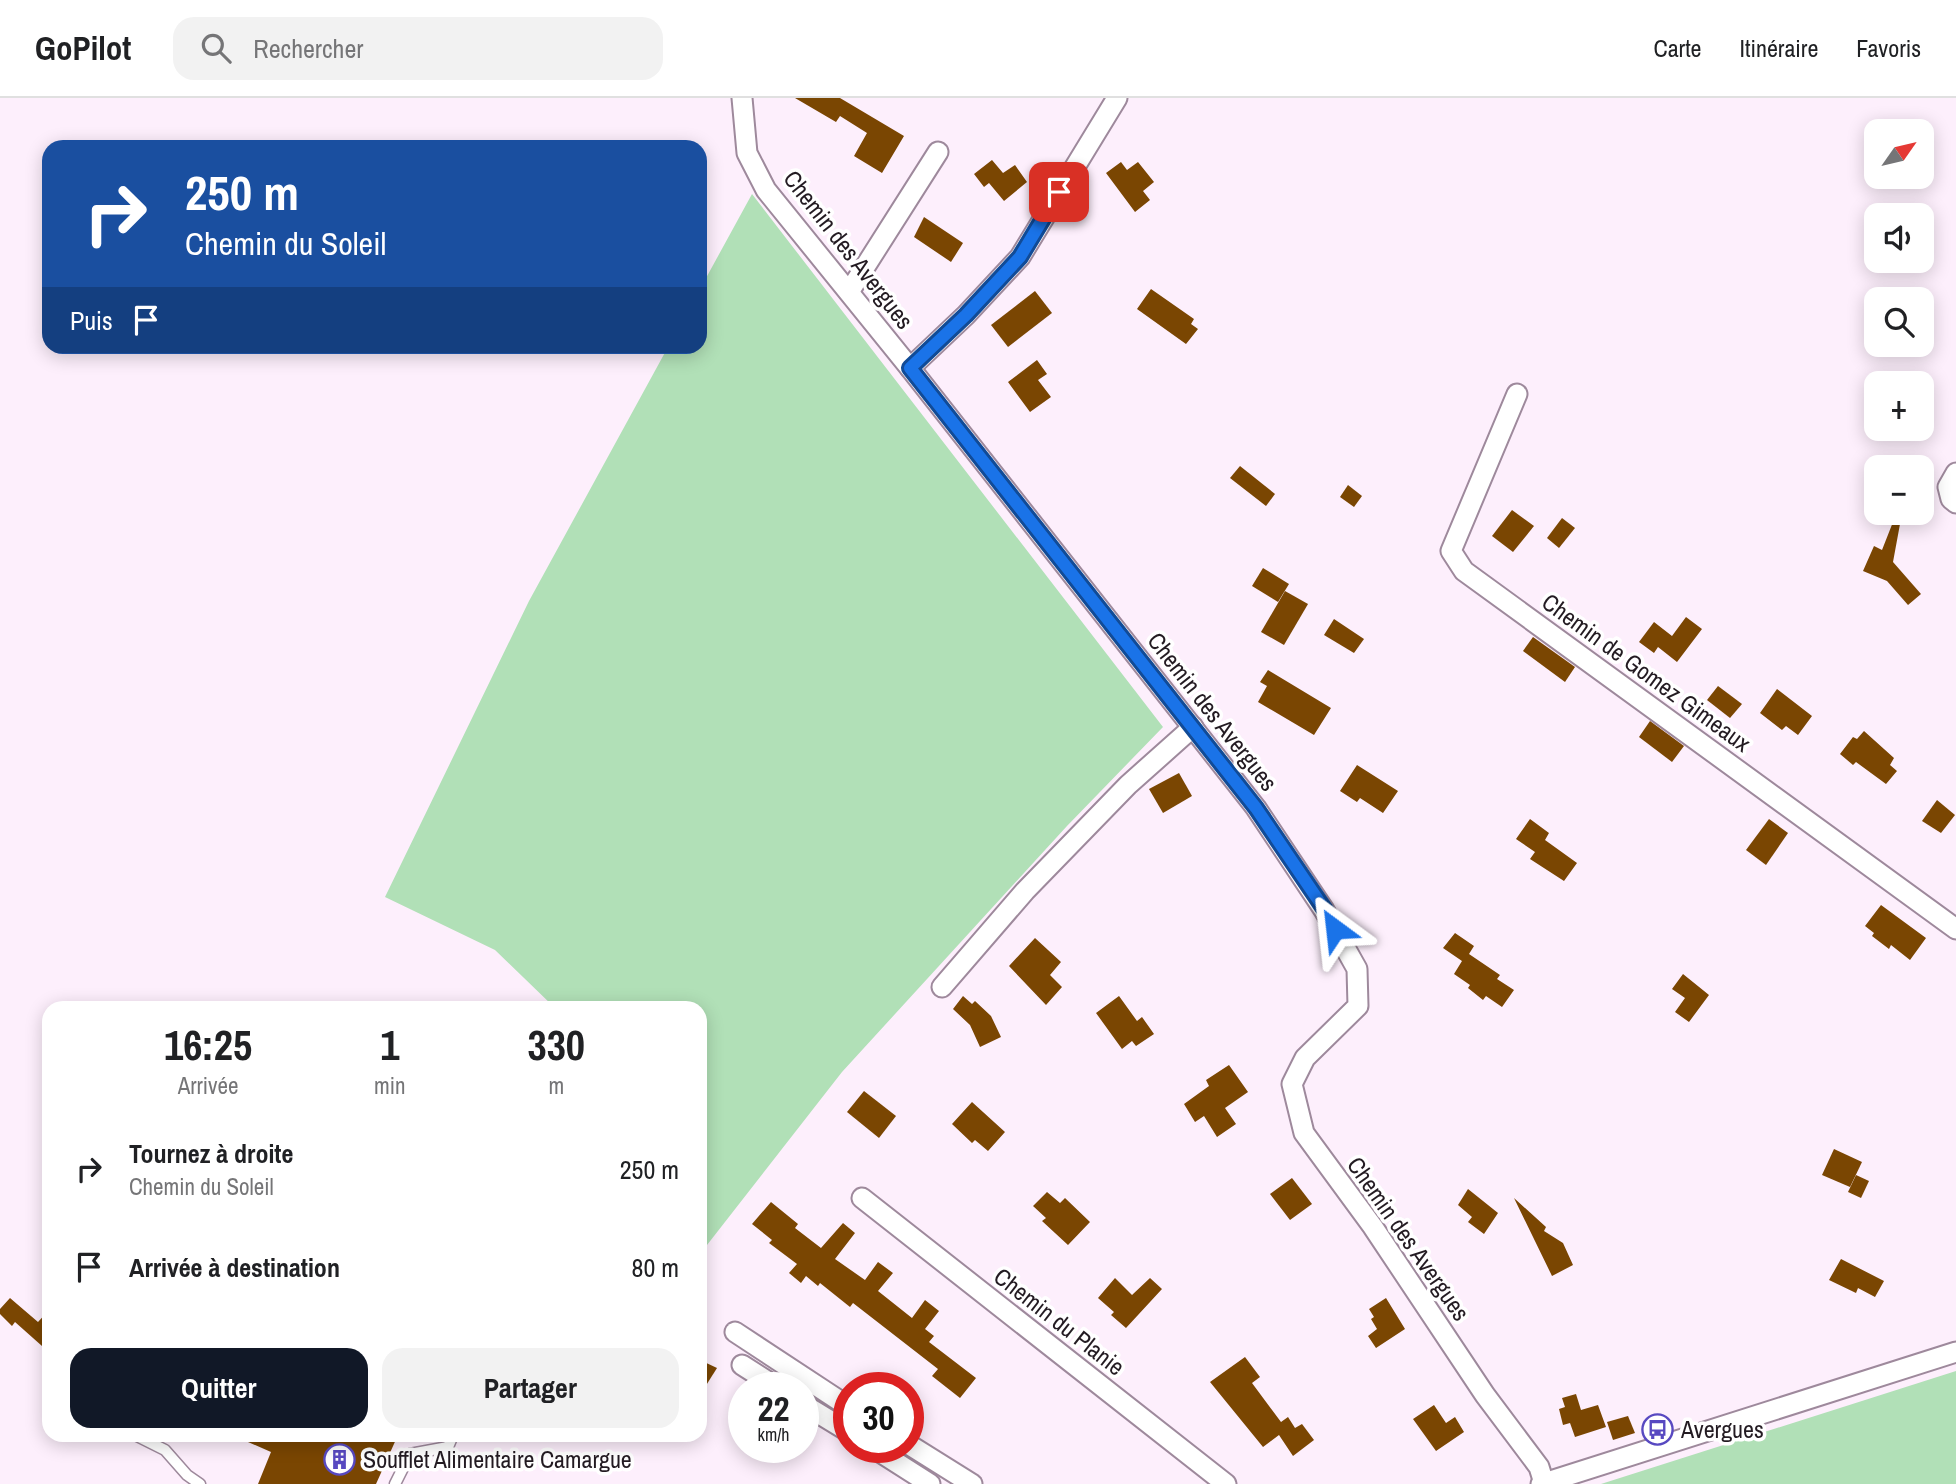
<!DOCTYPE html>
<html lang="fr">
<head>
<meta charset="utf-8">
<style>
	body { margin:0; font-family:"Archivo Narrow",sans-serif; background:#f2f2f2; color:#202124; height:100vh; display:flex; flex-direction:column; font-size:26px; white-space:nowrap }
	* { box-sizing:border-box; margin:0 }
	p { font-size:23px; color:#757577 }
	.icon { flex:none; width:38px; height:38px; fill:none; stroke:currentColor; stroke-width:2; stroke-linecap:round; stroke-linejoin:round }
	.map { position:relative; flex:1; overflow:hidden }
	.drawer { position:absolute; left:42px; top:903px; width:665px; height:441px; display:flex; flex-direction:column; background:#fff; border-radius:21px; box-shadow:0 4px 18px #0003 }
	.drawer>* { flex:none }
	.guide { position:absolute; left:42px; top:42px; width:665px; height:214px; border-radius:21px; box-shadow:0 4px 18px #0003; background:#1a4fa0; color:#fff; overflow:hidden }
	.needle { width:46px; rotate:56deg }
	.controls { position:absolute; left:1864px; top:21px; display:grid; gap:14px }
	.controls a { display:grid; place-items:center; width:70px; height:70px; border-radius:14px; background:#fff; box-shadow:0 4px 18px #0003; font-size:35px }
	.speed { position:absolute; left:728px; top:1274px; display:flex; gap:14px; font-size:35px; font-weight:700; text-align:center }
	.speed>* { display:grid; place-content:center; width:91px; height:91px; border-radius:50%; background:#fff; box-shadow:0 4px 18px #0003; line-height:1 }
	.speed small { font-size:18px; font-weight:400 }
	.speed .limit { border:10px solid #d22; background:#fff; color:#111 }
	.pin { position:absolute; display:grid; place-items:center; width:60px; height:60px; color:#fff; margin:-30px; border-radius:14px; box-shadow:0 4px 10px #0006 }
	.me { position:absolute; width:77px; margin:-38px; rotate:330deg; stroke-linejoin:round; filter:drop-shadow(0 0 5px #0008) }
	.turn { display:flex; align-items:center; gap:24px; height:147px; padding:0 28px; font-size:32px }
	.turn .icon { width:91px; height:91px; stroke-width:2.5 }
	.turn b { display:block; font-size:49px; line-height:60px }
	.then { display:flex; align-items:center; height:66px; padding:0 28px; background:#0003; gap:14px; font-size:26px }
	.eta { display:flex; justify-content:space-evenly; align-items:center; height:119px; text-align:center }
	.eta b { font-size:42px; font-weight:700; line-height:49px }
	.action { display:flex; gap:14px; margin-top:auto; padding:14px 28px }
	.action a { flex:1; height:80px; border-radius:21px; background:#111827; color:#fff; font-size:28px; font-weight:700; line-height:80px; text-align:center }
	.action a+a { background:#f2f2f2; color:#202124 }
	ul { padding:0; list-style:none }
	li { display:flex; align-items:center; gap:21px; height:98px; padding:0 28px }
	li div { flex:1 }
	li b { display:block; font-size:26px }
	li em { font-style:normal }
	header { display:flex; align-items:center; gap:42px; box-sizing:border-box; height:98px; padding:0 35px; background:#fff; border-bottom:2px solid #e0e0e0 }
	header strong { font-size:33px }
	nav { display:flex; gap:38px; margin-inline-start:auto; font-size:24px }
	.search { width:490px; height:63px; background:#f2f2f2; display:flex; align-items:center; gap:18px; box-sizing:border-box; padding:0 24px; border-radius:21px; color:#757577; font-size:26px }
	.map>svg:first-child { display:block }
</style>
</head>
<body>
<header>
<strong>GoPilot</strong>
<div class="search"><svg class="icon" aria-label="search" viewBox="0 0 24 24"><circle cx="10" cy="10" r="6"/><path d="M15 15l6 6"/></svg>Rechercher</div>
<nav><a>Carte</a><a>Itinéraire</a><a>Favoris</a></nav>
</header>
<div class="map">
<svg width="1956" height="1386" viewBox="0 0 1956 1386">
	<rect width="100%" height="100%" fill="#fdeffc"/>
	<g fill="#b1e0b7">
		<path d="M752 96 1163 629 1067 728 842 974 700 1156V910H555L495 852 385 799 529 503 668 249 700 248V191Z"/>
		<path d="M1956 1273V1386H1601Z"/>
	</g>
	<g fill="#7a4602">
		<path d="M795 0H840L904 38 882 75 854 58 867 35 840 18 836 24Z"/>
		<path d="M992 62 1003 75 1015 67 1027 84 1004 103 989 85 984 89 974 76Z"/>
		<path d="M1121 64 1127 72 1138 64 1154 84 1143 93 1150 102 1135 114 1106 75Z"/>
		<path d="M924 119 963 145 951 164 914 139Z"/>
		<path d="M1151 191 1194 221 1191 226 1198 231 1186 246 1137 211Z"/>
		<path d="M1035 193 1052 215 1008 249 991 227Z"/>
		<path d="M1037 262 1047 276 1038 282 1051 299 1030 314 1008 284Z"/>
		<path d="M1240 368 1275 396 1266 408 1230 380Z"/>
		<path d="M1348 387 1362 398 1354 409 1340 399Z"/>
		<path d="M1512 412 1534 428 1513 454 1492 438Z"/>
		<path d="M1562 420 1575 430 1559 450 1547 440Z"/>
		<path d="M1893 424 1900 426 1893 464 1921 496 1908 507 1887 483 1863 473 1874 448 1882 452Z"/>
		<path d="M1263 470 1289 486 1278 504 1252 488Z"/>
		<path d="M1285 493 1308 506 1284 547 1261 534Z"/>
		<path d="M1686 519 1702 531 1677 564 1658 549 1654 555 1639 544 1654 524 1672 538Z"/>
		<path d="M1334 521 1364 541 1354 555 1324 537Z"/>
		<path d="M1533 539 1575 569 1565 584 1523 553Z"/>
		<path d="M1268 572 1331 610 1314 637 1258 604 1267 588 1260 584Z"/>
		<path d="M1718 588 1742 606 1730 620 1707 602Z"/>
		<path d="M1777 591 1812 618 1798 637 1786 628 1782 632 1760 615Z"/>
		<path d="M1650 623 1684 648 1672 664 1639 639Z"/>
		<path d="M1864 633 1894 660 1890 667 1897 673 1886 686 1856 664 1853 667 1840 656 1853 639 1857 641Z"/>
		<path d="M1357 667 1398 693 1383 715 1360 700 1357 704 1340 693Z"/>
		<path d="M1179 675 1192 698 1163 715 1149 691Z"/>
		<path d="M1937 702 1955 717 1941 735 1922 723Z"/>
		<path d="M1530 721 1549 735 1545 742 1577 765 1564 783 1530 761 1535 754 1516 741Z"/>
		<path d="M1769 721 1788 735 1766 767 1746 752Z"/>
		<path d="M1881 807 1926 840 1910 862 1891 847 1889 851 1872 838 1874 835 1865 828Z"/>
		<path d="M1455 835 1474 848 1469 856 1500 877 1497 881 1514 892 1502 909 1486 898 1483 902 1468 890 1470 887 1454 876 1462 863 1443 850Z"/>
		<path d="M1035 840 1061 864 1050 877 1062 889 1046 907 1009 868Z"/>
		<path d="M1683 876 1709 897 1689 924 1675 914 1685 900 1672 891Z"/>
		<path d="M963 898 972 906 975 903 991 918 1001 939 980 949 970 927 953 911Z"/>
		<path d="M1119 898 1137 923 1142 919 1154 936 1136 948 1132 943 1122 951 1096 915Z"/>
		<path d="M1229 967 1248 994 1225 1010 1236 1026 1217 1039 1204 1018 1195 1024 1184 1006 1209 988 1206 982Z"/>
		<path d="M864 993 896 1018 879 1040 847 1014Z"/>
		<path d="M972 1004 1005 1034 988 1053 975 1042 972 1045 952 1026Z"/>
		<path d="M1834 1051 1862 1064 1850 1089 1822 1077Z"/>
		<path d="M1856 1077 1869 1083 1861 1100 1848 1094Z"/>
		<path d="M1292 1080 1312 1106 1290 1122 1270 1096Z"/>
		<path d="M1468 1091 1498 1115 1484 1136 1468 1124 1472 1119 1458 1107Z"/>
		<path d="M1047 1094 1060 1105 1065 1100 1090 1124 1068 1147 1042 1123 1046 1120 1033 1108Z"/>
		<path d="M1514 1100 1546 1129 1544 1133 1563 1145 1573 1167 1552 1178Z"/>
		<path d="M771 1104 798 1126 795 1130 821 1150 843 1125 855 1135 835 1161 865 1182 878 1164 893 1175 878 1193 912 1220 925 1202 939 1213 925 1231 934 1238 929 1244 976 1280 960 1300 932 1278 938 1271 853 1205 850 1209 820 1185 818 1188 806 1178 801 1185 789 1175 797 1166 769 1145 772 1142 752 1126Z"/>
		<path d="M1841 1161 1884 1183 1875 1199 1858 1190 1856 1195 1829 1182Z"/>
		<path d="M1115 1180 1132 1197 1150 1180 1162 1191 1126 1230 1111 1217 1114 1214 1098 1200Z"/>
		<path d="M10 1200 38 1224 49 1212V1240L42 1248 15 1224 12 1228 0 1216V1211Z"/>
		<path d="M1386 1200 1405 1231 1376 1250 1368 1238 1377 1231 1371 1221 1374 1219 1369 1211Z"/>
		<path d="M1245 1259 1260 1279 1252 1285 1281 1324 1288 1319 1295 1330 1302 1326 1314 1342 1293 1358 1279 1337 1263 1349 1210 1284Z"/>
		<path d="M700 1262 717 1270 700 1297Z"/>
		<path d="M1576 1296 1581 1312 1598 1307 1606 1329 1575 1339 1570 1325 1563 1327 1559 1311 1565 1309 1562 1300Z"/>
		<path d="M1434 1307 1446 1325 1455 1319 1464 1334 1436 1353 1413 1321Z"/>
		<path d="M1628 1318 1635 1335 1613 1342 1607 1324Z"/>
		<path d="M232 1337H398L376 1386H258L271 1354Z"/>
	</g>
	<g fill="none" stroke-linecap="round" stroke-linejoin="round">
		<defs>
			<g id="lane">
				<path d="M135 1337 165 1352 187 1377 200 1386"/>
				<path d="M395 1386 410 1356 448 1349 453 1337"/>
			</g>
			<g id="street">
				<path d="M742 0 747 55 766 92 910 270 1256 710 1324 812 1357 871 1358 908 1305 960 1292 986 1304 1035 1373 1129 1485 1297 1539 1369 1544 1385"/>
				<path d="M849 194 938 54"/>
				<path d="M910 270 966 217 1020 159 1117 0"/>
				<path d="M1517 296 1451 453 1464 473 1956 831"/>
				<path d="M1956 375 1948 389 1951 401 1956 405"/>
				<path d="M942 889 1025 793 1128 687 1193 629"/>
				<path d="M862 1100 1226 1386"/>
				<path d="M735 1234 849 1309"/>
				<path d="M742 1267 778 1290"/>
				<path d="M803 1306 849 1334"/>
				<path d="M908 1346 972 1386"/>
				<path d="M872 1349 930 1386"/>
				<path d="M1541 1386 1956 1254"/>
			</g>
		</defs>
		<use href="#lane" stroke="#9e899c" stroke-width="13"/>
		<use href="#street" stroke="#9e899c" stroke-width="23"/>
		<use href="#lane" stroke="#fff" stroke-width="10"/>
		<use href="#street" stroke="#fff" stroke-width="19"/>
	</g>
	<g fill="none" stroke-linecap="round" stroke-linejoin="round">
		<defs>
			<path id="route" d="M1059 94 1020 159 966 217 910 270 1256 710 1325 812 1335 831"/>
		</defs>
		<use href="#route" stroke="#114b97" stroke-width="18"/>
		<use href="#route" stroke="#1a73e8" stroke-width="12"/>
	</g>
	<defs>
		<symbol id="bus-ring" viewBox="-11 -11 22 22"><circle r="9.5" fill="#fff" stroke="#5849c1" stroke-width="1.5"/><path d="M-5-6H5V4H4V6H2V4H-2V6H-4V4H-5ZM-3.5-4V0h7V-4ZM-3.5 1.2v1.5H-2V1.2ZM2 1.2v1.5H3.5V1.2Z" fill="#5849c1"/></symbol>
		<symbol id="building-ring" viewBox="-11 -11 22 22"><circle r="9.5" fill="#fff" stroke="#5849c1" stroke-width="1.5"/><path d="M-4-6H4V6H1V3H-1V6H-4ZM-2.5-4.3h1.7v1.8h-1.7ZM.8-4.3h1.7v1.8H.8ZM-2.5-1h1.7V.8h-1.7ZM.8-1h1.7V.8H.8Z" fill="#5849c1"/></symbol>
	</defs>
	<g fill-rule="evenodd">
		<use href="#bus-ring" x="1640" y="1314" width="35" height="35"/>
		<use href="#building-ring" x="322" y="1344" width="35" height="35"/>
	</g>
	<g text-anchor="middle" stroke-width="7" stroke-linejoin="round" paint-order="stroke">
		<g font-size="24" fill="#231b22" stroke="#fff">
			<text transform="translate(848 152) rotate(52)" y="8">Chemin des Avergues</text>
			<text transform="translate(1646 575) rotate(36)" y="8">Chemin de Gomez Gimeaux</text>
			<text transform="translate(1212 614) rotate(52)" y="8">Chemin des Avergues</text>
			<text transform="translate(1408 1141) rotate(55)" y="8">Chemin des Avergues</text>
			<text transform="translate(1059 1224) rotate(38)" y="8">Chemin du Planie</text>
		</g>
		<g font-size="24" fill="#231b22" stroke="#fff" text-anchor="start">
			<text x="1681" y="1340">Avergues</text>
			<text x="363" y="1370">Soufflet Alimentaire Camargue</text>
		</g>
	</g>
</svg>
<div class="controls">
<a><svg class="needle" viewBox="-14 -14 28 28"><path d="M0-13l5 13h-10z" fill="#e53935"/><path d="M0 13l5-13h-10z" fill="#757577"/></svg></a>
<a><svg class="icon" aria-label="sound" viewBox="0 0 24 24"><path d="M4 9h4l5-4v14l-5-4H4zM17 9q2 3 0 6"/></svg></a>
<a><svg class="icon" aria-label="search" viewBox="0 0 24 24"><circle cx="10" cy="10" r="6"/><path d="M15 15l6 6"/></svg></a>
<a>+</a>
<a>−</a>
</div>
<div class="speed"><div>22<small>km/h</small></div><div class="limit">30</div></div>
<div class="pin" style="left:1059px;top:94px;background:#d93025"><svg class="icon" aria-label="arrive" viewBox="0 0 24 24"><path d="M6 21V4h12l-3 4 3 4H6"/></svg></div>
<svg class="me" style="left:1335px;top:831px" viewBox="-20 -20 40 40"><path d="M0-17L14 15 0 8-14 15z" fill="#1a73e8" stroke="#fff" stroke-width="4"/></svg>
<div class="guide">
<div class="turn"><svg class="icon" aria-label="right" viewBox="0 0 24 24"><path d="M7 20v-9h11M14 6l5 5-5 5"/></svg><div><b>250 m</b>Chemin du Soleil</div></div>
<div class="then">Puis<svg class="icon" aria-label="arrive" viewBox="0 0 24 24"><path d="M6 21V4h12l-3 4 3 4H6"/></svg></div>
</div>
<section class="drawer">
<div class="eta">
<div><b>16:25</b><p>Arrivée</p></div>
<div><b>1</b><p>min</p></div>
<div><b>330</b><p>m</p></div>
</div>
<ul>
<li><svg class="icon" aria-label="right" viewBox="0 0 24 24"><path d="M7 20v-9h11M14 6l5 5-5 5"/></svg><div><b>Tournez à droite</b><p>Chemin du Soleil</p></div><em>250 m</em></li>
<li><svg class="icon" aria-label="arrive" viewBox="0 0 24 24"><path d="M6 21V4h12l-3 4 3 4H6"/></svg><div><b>Arrivée à destination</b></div><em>80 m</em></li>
</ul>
<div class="action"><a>Quitter</a><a>Partager</a></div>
</section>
</div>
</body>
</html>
